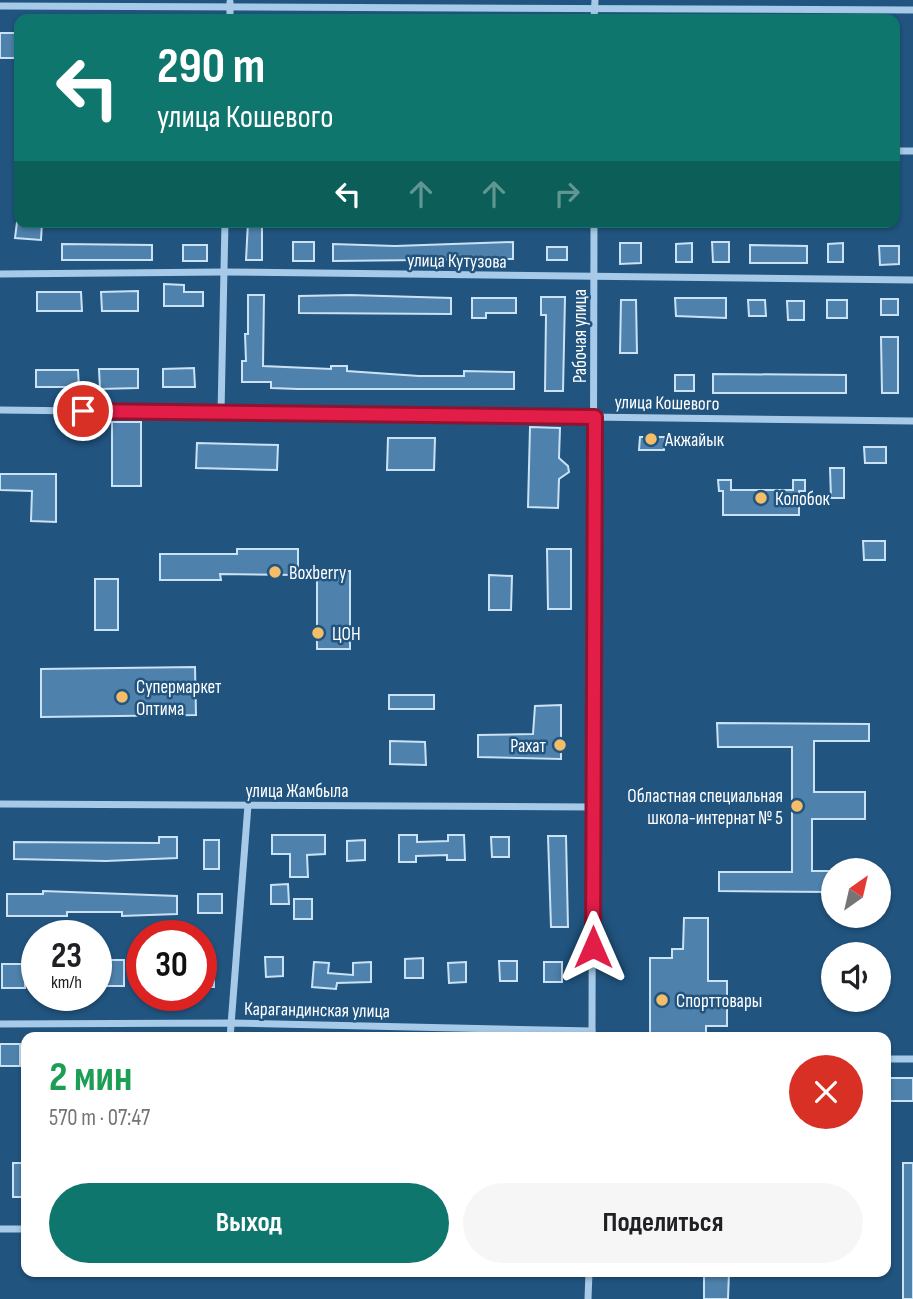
<!DOCTYPE html>
<html lang="ru">
<head>
<meta charset="utf-8">
<style>
	body { margin:0; font-family:"Sofia Sans Condensed",sans-serif; background:#f6f6f6; color:#202124; height:100vh; display:flex; flex-direction:column; font-size:26px; white-space:nowrap }
	* { box-sizing:border-box; margin:0 }
	p { font-size:23px; color:#757577 }
	.icon { flex:none; width:38px; height:38px; fill:none; stroke:currentColor; stroke-width:2; stroke-linecap:round; stroke-linejoin:round }
	.map { position:relative; flex:1; overflow:hidden }
	.panel { position:absolute; left:21px; top:1032px; width:870px; height:245px; display:flex; flex-direction:column; background:#fff; border-radius:14px; box-shadow:0 2px 5px #0004 }
	.panel>* { flex:none }
	.hud { position:absolute; left:14px; top:14px; width:886px; height:214px; border-radius:14px; box-shadow:0 2px 5px #0004; background:#0f766e; color:#fff; overflow:hidden }
	.needle { width:46px; rotate:34deg }
	.fabs { position:absolute; left:821px; top:858px; display:grid; gap:14px }
	.fabs a { display:grid; place-items:center; width:70px; height:70px; border-radius:50%; background:#fff; box-shadow:0 2px 5px #0004; font-size:35px }
	.speed { position:absolute; left:21px; top:920px; display:flex; gap:14px; font-size:35px; font-weight:700; text-align:center }
	.speed>* { display:grid; place-content:center; width:91px; height:91px; border-radius:50%; background:#fff; box-shadow:0 2px 5px #0004; line-height:1 }
	.speed small { font-size:18px; font-weight:400 }
	.speed .limit { border:10px solid #d22; background:#fff; color:#111 }
	.pin { position:absolute; display:grid; place-items:center; width:60px; height:60px; color:#fff; margin:-30px; border:4px solid #fff; border-radius:50%; box-shadow:0 2px 7px #0007 }
	.me { position:absolute; width:77px; margin:-38px; rotate:0deg; stroke-linejoin:round; filter:drop-shadow(0 0 5px #0008) }
	.turn { display:flex; align-items:center; gap:24px; height:147px; padding:0 28px; font-size:32px }
	.turn .icon { width:91px; height:91px; stroke-width:2.5 }
	.turn b { display:block; font-size:49px; line-height:60px }
	.lanes { display:flex; align-items:center; height:66px; padding:0 28px; background:#0003; justify-content:center; gap:35px; direction:ltr }
	.lanes .off { opacity:.35 }
	.round { display:grid; place-items:center; flex:none; width:74px; height:74px; border-radius:37px; background:#f6f6f6 }
	.headline { display:flex; align-items:center; justify-content:space-between; height:119px; padding:0 28px }
	h1 { font-size:42px; font-weight:700; line-height:52px; color:#1e9e55 }
	.cta { display:flex; gap:14px; margin-top:auto; padding:14px 28px }
	.cta a { flex:1; height:80px; border-radius:42px; background:#0f766e; color:#fff; font-size:28px; font-weight:700; line-height:80px; text-align:center }
	.cta a+a { background:#f6f6f6; color:#202124 }
	.map>svg:first-child { display:block }
</style>
</head>
<body>
<div class="map">
<svg width="913" height="1299" viewBox="0 0 913 1299">
	<rect width="100%" height="100%" fill="#21547f"/>
	<g fill="#4e81ab" stroke="#cae2f6" stroke-width="2">
		<rect x="0" y="33" width="19" height="25"/>
		<path d="M17 222H42L41 240 15 238Z"/>
		<path d="M248 222H262V260H246Z"/>
		<rect x="293" y="242" width="21" height="19"/>
		<path d="M513 242V259L333 261V244L395 246Z"/>
		<path d="M712 242H729V262H713Z"/>
		<path d="M620 243H641V263L620 264Z"/>
		<path d="M692 243V262H676V244Z"/>
		<path d="M843 243V262H828V244Z"/>
		<path d="M62 244 152 245V260H62Z"/>
		<rect x="183" y="245" width="24" height="16"/>
		<path d="M750 245 807 246V263H750Z"/>
		<path d="M879 246H899V264L880 265Z"/>
		<rect x="547" y="247" width="20" height="13"/>
		<path d="M164 284 184 285V292H203V306H164Z"/>
		<path d="M138 291V311H102L101 292Z"/>
		<path d="M37 292H81L82 311H37Z"/>
		<path d="M248 295H264L263 366 331 369V366H347V371L419 376H464V371L514 372V389H298L271 388V382H242V361H246L245 334H248Z"/>
		<path d="M350 295 451 298V314L299 313V296Z"/>
		<path d="M541 297H565L563 391H545L546 315H541Z"/>
		<path d="M472 298H516V313H486V318H472Z"/>
		<path d="M675 298H726V318L676 316Z"/>
		<rect x="881" y="299" width="17" height="16"/>
		<path d="M621 300H636L637 353H620Z"/>
		<path d="M748 300H765L766 316H749Z"/>
		<rect x="827" y="300" width="20" height="18"/>
		<path d="M787 301H804V320H788Z"/>
		<path d="M881 337H898V393H882Z"/>
		<path d="M194 368 195 387H163V369Z"/>
		<path d="M99 369H138V388L100 389Z"/>
		<path d="M36 370H78L79 387H36Z"/>
		<path d="M713 374 846 375V393H713Z"/>
		<rect x="675" y="375" width="19" height="16"/>
		<rect x="112" y="422" width="29" height="64"/>
		<path d="M530 427 560 428 559 458 568 466 569 472 559 479 558 508 528 507Z"/>
		<path d="M640 437H665L664 450H639Z"/>
		<path d="M388 438H435L434 470H387Z"/>
		<path d="M197 443 278 445 277 470 196 468Z"/>
		<path d="M864 447H886V463H865Z"/>
		<path d="M830 468H844V498H831Z"/>
		<path d="M0 474H56V522L31 521 32 491 0 490Z"/>
		<path d="M718 480H731V490H793V480H805V491H799V515H723V491H719Z"/>
		<path d="M863 541H885V560H864Z"/>
		<path d="M237 549H298V575L220 574 221 580H160V554H237Z"/>
		<path d="M547 549H571V609H548Z"/>
		<rect x="317" y="571" width="33" height="78"/>
		<path d="M489 575 512 576 511 610H489Z"/>
		<rect x="95" y="579" width="23" height="51"/>
		<path d="M195 667 196 715 41 717V669Z"/>
		<rect x="389" y="695" width="45" height="14"/>
		<path d="M561 705V759L478 757V735L533 734 535 706Z"/>
		<path d="M717 723 869 724V741H814V792H865V819H812V871H833V892L719 891V872H792V747H718Z"/>
		<path d="M390 741 425 742 426 765 390 764Z"/>
		<path d="M272 835H325V854L307 855 308 877H290V854H272Z"/>
		<path d="M399 835H417V842L448 841V835H464L465 860H447V855L416 856V862H399Z"/>
		<path d="M548 836H566L568 927H551Z"/>
		<path d="M159 837H177V858L106 861 14 859V842L159 843Z"/>
		<path d="M491 837H509V857H492Z"/>
		<rect x="204" y="840" width="15" height="29"/>
		<path d="M365 840V860L347 861V841Z"/>
		<path d="M288 884 289 904H271V885Z"/>
		<path d="M43 891 177 896V914L122 916V912H67V916H7V894H43Z"/>
		<rect x="198" y="894" width="24" height="19"/>
		<rect x="294" y="899" width="18" height="20"/>
		<path d="M684 918H708V981H727V1026H706V1038H670V1033H650V958H672V949H683Z"/>
		<path d="M265 957H283V976L266 977Z"/>
		<path d="M423 958V978H405V959Z"/>
		<rect x="102" y="960" width="22" height="26"/>
		<path d="M499 961H517V981H500Z"/>
		<path d="M314 962 329 963 328 973 353 975V963L371 962V982L337 983 336 989 312 987Z"/>
		<path d="M466 962V982L449 983 448 963Z"/>
		<rect x="544" y="962" width="18" height="20"/>
		<rect x="2" y="964" width="23" height="24"/>
		<rect x="201" y="965" width="13" height="22"/>
		<rect x="0" y="1044" width="20" height="22"/>
		<rect x="886" y="1078" width="27" height="23"/>
		<rect x="13" y="1163" width="13" height="34"/>
		<rect x="903" y="1163" width="10" height="136"/>
		<path d="M704 1272H729L728 1299H704Z"/>
	</g>
	<g fill="none" stroke-linecap="round" stroke-linejoin="round">
		<g stroke="#a6cae7" stroke-width="7">
			<path d="M0 6 913 10"/>
			<path d="M230 19V2"/>
			<path d="M594 19 595 0"/>
			<path d="M894 151H913"/>
			<path d="M0 274 224 272 913 280"/>
			<path d="M0 410 913 421"/>
			<path d="M221 413 225 222"/>
			<path d="M0 804 593 807"/>
			<path d="M0 1024 231 1023 592 1031"/>
			<path d="M230 1038 248 805"/>
			<path d="M592 1038 594 222"/>
			<path d="M886 1059H913"/>
			<path d="M0 1229H26"/>
			<path d="M588 1299 589 1272"/>
		</g>
	</g>
	<g fill="none" stroke-linecap="round" stroke-linejoin="round">
		<defs>
			<path id="route" d="M83 411 595 417 593 947"/>
		</defs>
		<use href="#route" stroke="#92132f" stroke-width="18"/>
		<use href="#route" stroke="#e11d48" stroke-width="12"/>
	</g>
	<g fill="#f4bd68" stroke="#21547f" stroke-width="2.5">
		<circle cx="651" cy="439" r="7"/>
		<circle cx="761" cy="498" r="7"/>
		<circle cx="275" cy="572" r="7"/>
		<circle cx="318" cy="633" r="7"/>
		<circle cx="122" cy="697" r="7"/>
		<circle cx="560" cy="745" r="7"/>
		<circle cx="797" cy="806" r="7"/>
		<circle cx="662" cy="1000" r="7"/>
	</g>
	<g text-anchor="middle" stroke-width="5" stroke-linejoin="round" paint-order="stroke">
		<g font-size="19" fill="#fff" stroke="#21547f">
			<text transform="translate(457 260) rotate(1)" y="7">улица Кутузова</text>
			<text transform="translate(579 336) rotate(-90)" y="7">Рабочая улица</text>
			<text transform="translate(667 402) rotate(1)" y="7">улица Кошевого</text>
			<text x="297" y="797">улица Жамбыла</text>
			<text transform="translate(317 1009) rotate(1)" y="7">Карагандинская улица</text>
		</g>
		<g font-size="19" fill="#fff" stroke="#21547f" text-anchor="start">
			<text x="665" y="446">Акжайык</text>
			<text x="775" y="505">Колобок</text>
			<text x="289" y="579">Boxberry</text>
			<text x="332" y="640">ЦОН</text>
			<text x="136" y="693">Супермаркет<tspan x="136" dy="22">Оптима</tspan></text>
			<text x="546" y="752" text-anchor="end">Рахат</text>
			<text x="783" y="802" text-anchor="end">Областная специальная<tspan x="783" dy="22">школа-интернат № 5</tspan></text>
			<text x="676" y="1007">Спорттовары</text>
		</g>
	</g>
</svg>
<div class="fabs">
<a><svg class="needle" viewBox="-14 -14 28 28"><path d="M0-13l5 13h-10z" fill="#e53935"/><path d="M0 13l5-13h-10z" fill="#757577"/></svg></a>
<a><svg class="icon" aria-label="sound" viewBox="0 0 24 24"><path d="M4 9h4l5-4v14l-5-4H4zM17 9q2 3 0 6"/></svg></a>
</div>
<div class="speed"><div>23<small>km/h</small></div><div class="limit">30</div></div>
<div class="pin" style="left:83px;top:411px;background:#d93025"><svg class="icon" aria-label="arrive" viewBox="0 0 24 24"><path d="M6 21V4h12l-3 4 3 4H6"/></svg></div>
<svg class="me" style="left:593px;top:947px" viewBox="-20 -20 40 40"><path d="M0-17L14 15 0 8-14 15z" fill="#e11d48" stroke="#fff" stroke-width="4"/></svg>
<div class="hud">
<div class="turn"><svg class="icon" aria-label="left" viewBox="0 0 24 24"><path d="M17 20v-9H6M10 6l-5 5 5 5"/></svg><div><b>290 m</b>улица Кошевого</div></div>
<div class="lanes"><svg class="icon" aria-label="left" viewBox="0 0 24 24"><path d="M17 20v-9H6M10 6l-5 5 5 5"/></svg><svg class="icon off" aria-label="ahead" viewBox="0 0 24 24"><path d="M12 20V5M6 11l6-6 6 6"/></svg><svg class="icon off" aria-label="ahead" viewBox="0 0 24 24"><path d="M12 20V5M6 11l6-6 6 6"/></svg><svg class="icon off" aria-label="right" viewBox="0 0 24 24"><path d="M7 20v-9h11M14 6l5 5-5 5"/></svg></div>
</div>
<section class="panel">
<div class="headline"><div><h1>2 мин</h1><p>570 m · 07:47</p></div><a class="round" style="background:#d93025;color:#fff"><svg class="icon" aria-label="close" viewBox="0 0 24 24"><path d="M6 6l12 12M18 6L6 18"/></svg></a></div>
<div class="cta"><a>Выход</a><a>Поделиться</a></div>
</section>
</div>
</body>
</html>
